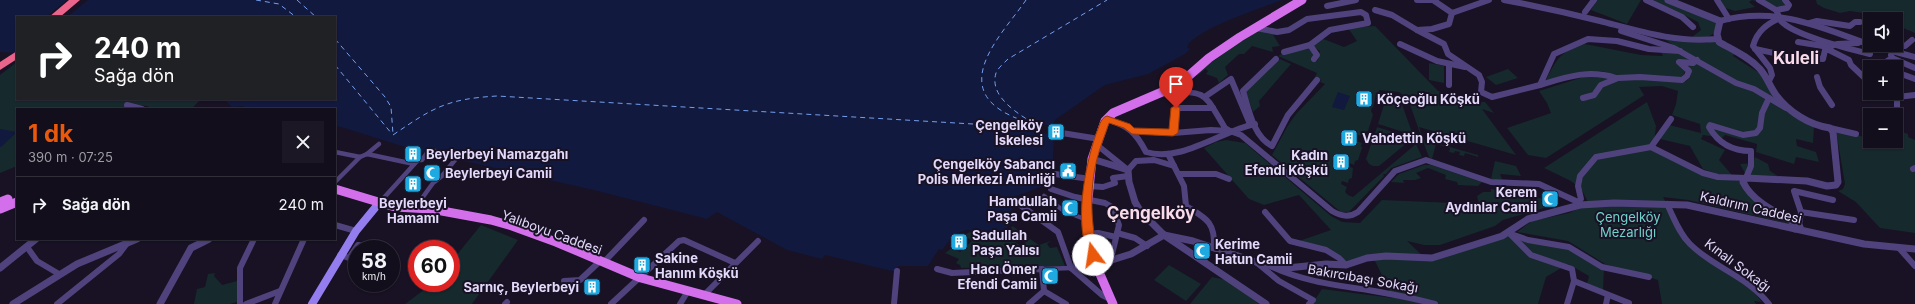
<!DOCTYPE html>
<html lang="tr">
<head>
<meta charset="utf-8">
<style>
	body { margin:0; font-family:Inter,sans-serif; background:#1b1724; color:#f1f3f6; height:100vh; display:flex; flex-direction:column; font-size:15px; white-space:nowrap }
	* { box-sizing:border-box; margin:0 }
	p { font-size:13px; color:#9c9ca3 }
	.icon { flex:none; width:22px; height:22px; fill:none; stroke:currentColor; stroke-width:2; stroke-linecap:round; stroke-linejoin:round }
	.map { position:relative; flex:1; overflow:hidden }
	.drawer { position:absolute; left:16px; top:108px; width:320px; height:132px; display:flex; flex-direction:column; background:#120e1b; border-radius:0px; box-shadow:0 1px 3px #0004,0 0 0 1px #312e3a }
	.drawer>* { flex:none }
	.banner { position:absolute; left:16px; top:16px; width:320px; height:84px; border-radius:0px; box-shadow:0 1px 3px #0004,0 0 0 1px #312e3a; background:#202124; color:#fff; overflow:hidden }
	.tools { position:absolute; left:1863px; top:12px; display:grid; gap:8px }
	.tools a { display:grid; place-items:center; width:40px; height:40px; border-radius:0px; background:#120e1b; box-shadow:0 1px 3px #0004,0 0 0 1px #312e3a; font-size:20px }
	.speed { position:absolute; left:348px; top:240px; display:flex; gap:8px; font-size:20px; font-weight:700; text-align:center }
	.speed>* { display:grid; place-content:center; width:52px; height:52px; border-radius:50%; background:#120e1b; box-shadow:0 1px 3px #0004,0 0 0 1px #312e3a; line-height:1 }
	.speed small { font-size:10px; font-weight:400 }
	.speed .limit { border:6px solid #d22; background:#fff; color:#111 }
	.pin { position:absolute; display:grid; place-items:center; width:34px; height:34px; color:#fff; margin:-41px -17px; border-radius:50% 50% 50% 0; rotate:-45deg; box-shadow:0 0 4px #0007 }
	.pin .icon { rotate:45deg }
	.me { position:absolute; width:44px; margin:-22px; rotate:346deg; stroke-linejoin:round; filter:drop-shadow(0 0 3px #0008) }
	.turn { display:flex; align-items:center; gap:14px; height:84px; padding:0 12px; font-size:18px }
	.turn .icon { width:52px; height:52px; stroke-width:2.5 }
	.turn b { display:block; font-size:28px; line-height:34px }
	.round { display:grid; place-items:center; flex:none; width:42px; height:42px; border-radius:0px; background:#1b1724 }
	.head { display:flex; align-items:center; justify-content:space-between; height:68px; padding:0 12px }
	h1 { font-size:24px; font-weight:700; line-height:30px; color:#ea580c }
	ul { padding:0; list-style:none }
	li { display:flex; align-items:center; gap:12px; height:56px; padding:0 12px; border-top:1px solid #312e3a }
	li div { flex:1 }
	li b { display:block; font-size:15px }
	li em { font-style:normal }
	.map>svg:first-child { display:block }
</style>
</head>
<body>
<div class="map">
<svg width="1915" height="304" viewBox="0 0 1915 304">
	<rect width="100%" height="100%" fill="#181224"/>
	<g fill="#16292d">
		<path d="M1597 0H1641L1627 24 1591 10Z"/>
		<path d="M1654 0H1665L1719 24C1712 37 1707 41 1692 37L1701 30 1698 22 1668 7 1666 9Z"/>
		<path d="M1716 0H1786L1789 5 1772 7 1752 0 1749 2 1755 7 1735 11 1719 6Z"/>
		<path d="M1816 0H1915V33L1896 25V19H1882L1870 14 1850 11 1840 13 1824 8 1817 4Z"/>
		<path d="M1375 26 1438 91 1474 102H1485L1494 113 1482 109 1516 155 1419 127 1421 133 1445 141 1420 133 1408 99 1399 92 1379 90 1378 94H1376L1373 108 1372 107 1371 111 1373 115 1368 131 1365 132 1364 136 1358 135 1356 141 1362 143 1361 146 1362 148 1358 160 1355 161 1354 165 1349 163 1348 166 1353 168 1352 178 1349 179 1348 183 1342 181 1341 184 1347 187 1345 192 1348 195 1353 197 1416 144 1422 157 1391 168 1386 174H1383L1384 176 1349 212H1341L1336 208 1272 155 1287 127 1296 114 1325 84 1320 82 1321 80 1315 77 1317 73 1278 56 1284 53 1309 49 1315 55 1316 61 1318 60 1320 51 1313 46 1321 38 1344 47 1357 41 1348 28Z"/>
		<path d="M1262 31 1272 33 1280 46 1272 47 1273 52 1252 46 1244 54H1239L1225 67 1228 75 1219 83 1217 78 1206 74 1208 71 1206 69 1198 75 1194 74 1210 62 1215 60 1249 34Z"/>
		<path d="M1661 37 1706 43 1717 40 1735 53 1733 56 1764 76 1782 105C1741 84 1699 63 1661 37Z"/>
		<path d="M1585 44 1641 55 1663 56 1661 52 1681 53 1694 60 1676 61 1685 71 1684 74 1680 78 1619 77 1602 71H1586L1546 80C1556 60 1561 50 1585 44Z"/>
		<path d="M1280 59 1291 64 1259 101 1260 106 1253 112 1246 92Z"/>
		<path d="M17 62V99H201L191 109H153L147 106 135 105 125 109H17V166L0 173V75Z"/>
		<path d="M1699 62 1752 90 1814 126 1813 143 1796 139 1797 146 1816 152 1819 162 1796 157 1794 164 1756 152 1757 144 1725 135 1722 138 1703 135 1701 139 1725 150 1719 160 1732 175 1724 176 1703 169 1690 146 1660 139 1669 125 1701 133 1700 124 1672 115 1676 104 1678 91 1662 86 1639 87 1644 95 1643 96 1546 158 1528 155 1507 128 1551 113 1547 103 1539 91 1593 74 1685 82 1690 78 1691 71 1681 63Z"/>
		<path d="M1429 63 1444 66V83L1429 80Z"/>
		<path d="M1508 69 1518 78 1496 85 1486 77Z"/>
		<path d="M1391 96 1400 99 1413 135 1378 124 1386 98Z"/>
		<path d="M1647 102 1656 126 1654 143 1658 151 1710 177 1739 181 1762 203 1802 227 1688 200 1663 197 1687 240 1706 256 1743 279 1762 302 1754 301 1756 304H1662L1658 280 1605 264 1568 241 1517 232 1532 221 1569 213 1589 204 1582 190 1571 181 1544 168Z"/>
		<path d="M1377 127 1413 138 1379 166H1373L1369 164 1366 159Z"/>
		<path d="M1896 130 1908 134V137L1915 140V233L1880 228 1856 202 1838 191 1843 189 1845 184 1836 131 1870 138V141H1896Z"/>
		<path d="M1422 139 1478 155V157L1465 153 1464 156 1459 155 1460 152 1455 151 1454 153 1449 152 1450 148 1436 144 1432 159 1429 157Z"/>
		<path d="M1226 140 1245 143 1331 216 1342 222 1360 223 1382 200 1479 204 1477 196 1483 192H1491V189L1544 199V208L1503 220 1495 226 1440 245H1424L1407 241 1423 256 1439 258 1512 235 1570 248 1604 268 1603 290 1587 284 1589 276 1568 264 1546 277 1538 304H1312L1322 289 1393 298 1374 259 1347 261 1299 241 1331 230 1299 195 1264 205 1249 199 1204 148 1216 142Z"/>
		<path d="M1755 157 1768 164 1770 171 1783 179 1746 175 1740 164 1753 163Z"/>
		<path d="M1495 161 1516 166 1521 176 1500 174 1502 179H1491Z"/>
		<path d="M1424 165H1431L1482 182 1478 186 1458 185 1457 182 1445 179 1446 175 1428 168 1416 173 1421 178 1415 180H1403L1404 183 1391 182 1399 174Z"/>
		<path d="M481 225 518 240 472 304H405L433 283H451V262Z"/>
		<path d="M1013 226 1019 231 1011 239 1021 246 1030 239 1039 245 1051 241 1047 244 1050 248 1057 247 1065 266 961 268 960 265 956 263 959 259 945 253 952 248 960 252 972 241 964 235 970 232 1001 236Z"/>
		<path d="M1169 265 1201 284 1186 301 1154 280Z"/>
		<path d="M215 273 214 276 222 285 237 281V302L230 304H194L197 289 205 287 208 274Z"/>
		<path d="M1212 277 1227 280 1259 304H1190Z"/>
	</g>
	<g fill="#11193e">
		<path d="M0 0H1282C1262 8 1195 29 1187 47L1190 49 1185 54 1148 74 1105 85 1055 120 1052 126 1042 124 1040 132 1054 135 1052 183 1011 198 1014 204 1009 219 1013 222 1000 234 967 230 954 234 942 250 939 249 928 266H898L896 272 825 255 822 259 787 250 717 212 707 219 594 190 459 160 462 157C453 149 434 146 424 153L341 127 335 126V109H246L243 106 232 107 224 99H335V17H17V53L0 52Z"/>
		<path d="M1338 92 1350 96 1344 110 1332 107Z"/>
		<path d="M0 129 17 132 1 147H0Z"/>
	</g>
	<path fill="#181224" d="M67 0H88L67 17H46Z"/>
	<g fill="none" stroke-linecap="round" stroke-linejoin="round">
		<g stroke="#759fed" stroke-width="1" stroke-dasharray="5 4" stroke-linecap="butt">
			<path d="M256 0 279 4 296 17"/>
			<path d="M297 0 316 17"/>
			<path d="M1026 0C1008 27 958 75 995 106 1007 116 1024 121 1039 127"/>
			<path d="M335 39 385 97 391 107 393 134"/>
			<path d="M335 65 392 134"/>
			<path d="M1041 128C1024 117 988 99 996 73 998 68 1004 63 1008 59L1107 0"/>
			<path d="M393 135C434 107 447 99 497 96L1041 128"/>
		</g>
		<g stroke="#50437d" stroke-width="4.5">
			<path d="M335 152 360 157 367 154 414 164"/>
			<path d="M367 154 379 144"/>
			<path d="M335 182 360 157"/>
			<path d="M1044 196 1064 211 1087 220"/>
			<path d="M380 202 418 160H422L429 150 459 155 442 176 433 183 415 208"/>
			<path d="M1042 269 1071 268"/>
		</g>
		<g stroke="#50437d" stroke-width="6">
			<path d="M1417 0H1436"/>
			<path d="M1504 0C1536 6 1568 13 1600 21 1639 31 1676 43 1717 39"/>
			<path d="M1646 0 1682 17 1693 27"/>
			<path d="M1717 0 1729 19"/>
			<path d="M1759 0 1776 10"/>
			<path d="M1785 0 1789 5 1787 8 1776 10C1778 14 1779 18 1781 21 1793 35 1852 50 1870 54V45L1896 52 1898 46H1905L1912 40"/>
			<path d="M1327 6 1356 0"/>
			<path d="M1375 10 1392 15 1417 30 1432 29 1449 24 1452 13 1433 0"/>
			<path d="M1585 12 1594 0"/>
			<path d="M1452 13 1489 0"/>
			<path d="M1720 21C1775 6 1819 26 1870 45"/>
			<path d="M1810 23 1817 21 1850 26 1855 22H1860"/>
			<path d="M1256 28 1277 32 1289 30 1307 19 1361 12 1366 15 1368 23 1330 30 1310 45 1284 52"/>
			<path d="M1417 30 1444 44 1448 54 1479 75 1482 82 1481 92 1492 97 1540 85 1554 54 1588 39 1617 41 1649 49 1680 51"/>
			<path d="M1621 31 1674 48 1736 83 1754 89 1786 108"/>
			<path d="M1798 42 1829 47"/>
			<path d="M1858 43 1837 44 1829 47V50L1849 60 1851 65 1870 83"/>
			<path d="M1400 44 1437 61 1465 67"/>
			<path d="M1310 45 1317 55 1314 59"/>
			<path d="M1755 49 1793 57 1823 59 1825 50H1829"/>
			<path d="M1896 52 1915 57"/>
			<path d="M1892 58 1915 68"/>
			<path d="M1276 59 1243 91C1249 110 1253 136 1272 146L1288 115 1317 80"/>
			<path d="M1449 64V85"/>
			<path d="M1878 67 1892 58 1891 55"/>
			<path d="M1896 72 1915 79"/>
			<path d="M1817 77 1820 87 1832 105"/>
			<path d="M1769 81 1772 75 1770 68 1753 46C1757 31 1767 24 1780 18"/>
			<path d="M1540 85C1566 77 1589 69 1616 78"/>
			<path d="M1166 92C1209 92 1203 92 1225 128L1230 131 1211 130 1173 133"/>
			<path d="M1884 93 1897 97 1915 95"/>
			<path d="M1206 96 1231 79 1250 124"/>
			<path d="M1897 97V118L1900 129"/>
			<path d="M1583 98 1594 95 1601 85 1618 78 1640 77 1682 80 1687 76 1689 71 1679 62 1693 63 1697 60"/>
			<path d="M127 105 142 109"/>
			<path d="M1107 119C1129 127 1135 131 1146 152 1181 163 1221 131 1255 124"/>
			<path d="M1830 128 1856 134"/>
			<path d="M1132 131 1173 133 1176 108H1213"/>
			<path d="M1230 131 1241 135 1332 211C1341 216 1349 218 1358 212L1395 171 1426 160 1491 182 1539 184 1578 202 1580 205"/>
			<path d="M1062 133 1099 139"/>
			<path d="M1097 145 1128 170 1136 161 1154 160 1174 166"/>
			<path d="M1651 147 1671 119"/>
			<path d="M1168 154 1184 186 1186 206C1205 218 1215 221 1214 246"/>
			<path d="M1913 169 1915 168"/>
			<path d="M1055 174 1090 179"/>
			<path d="M1179 174H1216L1229 179"/>
			<path d="M1089 186 1103 187 1115 183 1113 178 1128 176"/>
			<path d="M1051 189 1075 197 1105 203 1112 207 1119 225 1110 263"/>
			<path d="M1016 202 1058 232 1071 268 1102 295 1110 299"/>
			<path d="M1578 202 1581 199 1578 186 1580 176 1596 157 1651 147 1703 173 1718 177 1746 178 1751 166V151C1733 151 1718 143 1709 127L1710 125 1743 135 1756 133 1760 128 1762 113 1769 98"/>
			<path d="M1667 204C1674 218 1679 233 1690 244 1714 268 1747 276 1769 304"/>
			<path d="M1265 212 1290 241 1326 250 1339 258 1346 265"/>
			<path d="M1801 212 1854 220"/>
			<path d="M1115 214 1141 212"/>
			<path d="M335 225 356 231"/>
			<path d="M1799 225 1801 212 1794 191 1833 200"/>
			<path d="M1117 233 1135 238 1147 246"/>
			<path d="M1508 233 1528 240 1569 247 1602 267 1649 277"/>
			<path d="M1088 234 1098 233 1116 237"/>
			<path d="M1511 235 1531 255 1572 269 1574 281"/>
			<path d="M27 247 37 261 59 274"/>
			<path d="M1899 248 1915 266"/>
			<path d="M340 255 349 258 358 245 380 248"/>
			<path d="M604 262 644 220"/>
			<path d="M1256 262 1279 281 1313 300 1309 304"/>
			<path d="M1270 266C1302 281 1334 285 1368 290 1391 294 1413 298 1435 304"/>
			<path d="M1071 268 1096 265"/>
			<path d="M937 269 952 273 1042 269 1044 291 1029 304"/>
			<path d="M564 281 580 280 597 264"/>
			<path d="M1044 291 1066 304"/>
			<path d="M704 295 758 241"/>
			<path d="M57 304 119 254 128 242"/>
			<path d="M240 304V268L254 239"/>
			<path d="M246 304 280 291"/>
			<path d="M275 304 304 239"/>
			<path d="M505 304 507 302"/>
			<path d="M611 304 679 241 684 240 735 263"/>
			<path d="M680 304 688 291"/>
			<path d="M894 304 897 271"/>
			<path d="M1567 304 1574 281 1629 303"/>
			<path d="M1606 304 1608 295"/>
		</g>
		<g stroke="#50437d" stroke-width="7">
			<path d="M1668 0 1720 21 1717 34 1719 42C1733 50 1749 57 1760 69 1767 77 1770 87 1776 95 1789 112 1809 125 1830 128L1833 132 1838 182 1836 185 1827 186 1807 181 1746 178 1743 182C1753 203 1780 214 1799 225L1800 227 1795 229"/>
			<path d="M1092 159 1128 170 1129 182 1135 202 1141 212 1164 235 1266 304"/>
			<path d="M1164 235 1193 241 1256 262 1287 268 1326 264 1346 265 1367 258 1386 256 1432 258 1502 236 1528 219 1580 205 1614 203 1687 205 1864 244 1915 249"/>
			<path d="M1096 265 1131 254 1164 235"/>
			<path d="M0 268 36 239"/>
			<path d="M13 304 77 264 137 239"/>
			<path d="M160 304 191 248 209 239"/>
		</g>
		<path stroke="#947dee" stroke-width="8" d="M312 304 356 231 379 203"/>
		<g stroke="#d46fec" stroke-width="9">
			<path d="M335 189 395 207 431 209 491 220 512 226 556 242 641 278 737 304"/>
			<path d="M0 202 8 199"/>
			<path d="M0 209 17 202"/>
			<path d="M1113 304 1096 265 1088 234 1087 209 1092 159 1105 121 1113 113 1162 92 1184 80 1209 58 1240 37 1302 0"/>
		</g>
		<g fill="#ea648c" fill-rule="evenodd">
			<path d="M69 0H80L60 17H49Z"/>
			<path d="M17 51V59L0 70V62Z"/>
		</g>
	</g>
	<path fill="#ea580c" stroke="#983908" d="M1176 105 1180 108 1178 133 1173 136 1132 134 1124 128 1109 123C1105 135 1100 147 1097 159 1089 190 1091 224 1098 255L1097 258H1090C1073 226 1085 166 1096 134 1099 128 1100 118 1107 116L1130 124 1134 128 1169 129 1171 108Z"/>
	<defs>
		<symbol id="building-square" viewBox="-11 -11 22 22"><rect x="-9" y="-9" width="18" height="18" rx="4" fill="#1eaae1" stroke="#181224"/><path d="M-4-6H4V6H1V3H-1V6H-4ZM-2.5-4.3h1.7v1.8h-1.7ZM.8-4.3h1.7v1.8H.8ZM-2.5-1h1.7V.8h-1.7ZM.8-1h1.7V.8H.8Z" fill="#fff"/></symbol>
		<symbol id="civic-square" viewBox="-11 -11 22 22"><rect x="-9" y="-9" width="18" height="18" rx="4" fill="#1eaae1" stroke="#181224"/><path d="M-.6-6.5H3V-4.5H.6V-3L4-1V1h2V6H-6V1h2V-1L-.6-3ZM-1.2 2.5V6h2.4V2.5Z" fill="#fff"/></symbol>
		<symbol id="mosque-square" viewBox="-11 -11 22 22"><rect x="-9" y="-9" width="18" height="18" rx="4" fill="#1eaae1" stroke="#181224"/><path d="M3.5-4.9A6 6 0 1 0 3.5 4.9A5 5 0 1 1 3.5-4.9Z" fill="#fff"/></symbol>
	</defs>
	<g fill-rule="evenodd">
		<use href="#building-square" x="1354" y="89" width="20" height="20"/>
		<use href="#building-square" x="1046" y="122" width="20" height="20"/>
		<use href="#building-square" x="1339" y="128" width="20" height="20"/>
		<use href="#building-square" x="403" y="144" width="20" height="20"/>
		<use href="#building-square" x="1331" y="152" width="20" height="20"/>
		<use href="#civic-square" x="1058" y="161" width="20" height="20"/>
		<use href="#mosque-square" x="422" y="163" width="20" height="20"/>
		<use href="#building-square" x="403" y="174" width="20" height="20"/>
		<use href="#mosque-square" x="1540" y="189" width="20" height="20"/>
		<use href="#mosque-square" x="1060" y="198" width="20" height="20"/>
		<use href="#building-square" x="949" y="232" width="20" height="20"/>
		<use href="#mosque-square" x="1192" y="241" width="20" height="20"/>
		<use href="#building-square" x="632" y="255" width="20" height="20"/>
		<use href="#mosque-square" x="1040" y="266" width="20" height="20"/>
		<use href="#building-square" x="582" y="277" width="20" height="20"/>
	</g>
	<g text-anchor="middle" stroke-width="4" stroke-linejoin="round" paint-order="stroke">
		<g font-size="13" font-weight="bold" fill="#e3d9fa" stroke="#181224" text-anchor="start">
			<text x="1377" y="104">Köçeoğlu Köşkü</text>
			<text x="1043" y="130" text-anchor="end">Çengelköy<tspan x="1043" dy="15">İskelesi</tspan></text>
			<text x="1362" y="143">Vahdettin Köşkü</text>
			<text x="426" y="159">Beylerbeyi Namazgahı</text>
			<text x="1328" y="160" text-anchor="end">Kadın<tspan x="1328" dy="15">Efendi Köşkü</tspan></text>
			<text x="1055" y="169" text-anchor="end">Çengelköy Sabancı<tspan x="1055" dy="15">Polis Merkezi Amirliği</tspan></text>
			<text x="445" y="178">Beylerbeyi Camii</text>
			<text x="1537" y="197" text-anchor="end">Kerem<tspan x="1537" dy="15">Aydınlar Camii</tspan></text>
			<text x="1057" y="206" text-anchor="end">Hamdullah<tspan x="1057" dy="15">Paşa Camii</tspan></text>
			<text x="413" y="208" text-anchor="middle">Beylerbeyi<tspan x="413" dy="15">Hamamı</tspan></text>
			<text x="972" y="240">Sadullah<tspan x="972" dy="15">Paşa Yalısı</tspan></text>
			<text x="1215" y="249">Kerime<tspan x="1215" dy="15">Hatun Camii</tspan></text>
			<text x="655" y="263">Sakine<tspan x="655" dy="15">Hanım Köşkü</tspan></text>
			<text x="1037" y="274" text-anchor="end">Hacı Ömer<tspan x="1037" dy="15">Efendi Camii</tspan></text>
			<text x="579" y="292" text-anchor="end">Sarnıç, Beylerbeyi</text>
		</g>
		<g font-size="13" fill="#e3d9fa" stroke="#181224">
			<text transform="translate(1751 207) rotate(13)" y="5">Kaldırım Caddesi</text>
			<text transform="translate(552 232) rotate(20)" y="5">Yalıboyu Caddesi</text>
			<text transform="translate(1738 265) rotate(37)" y="5">Kınalı Sokağı</text>
			<text transform="translate(1363 278) rotate(10)" y="5">Bakırcıbaşı Sokağı</text>
		</g>
		<g font-size="13" fill="#6fd1cb" stroke="#181224">
			<text x="1628" y="222">Çengelköy<tspan x="1628" dy="15">Mezarlığı</tspan></text>
		</g>
		<g font-size="17" font-weight="bold" fill="#fadbe9" stroke="#181224">
			<text x="1796" y="64">Kuleli</text>
			<text x="1151" y="219">Çengelköy</text>
		</g>
	</g>
</svg>
<div class="tools">
<a><svg class="icon" aria-label="sound" viewBox="0 0 24 24"><path d="M4 9h4l5-4v14l-5-4H4zM17 9q2 3 0 6"/></svg></a>
<a>+</a>
<a>−</a>
</div>
<div class="speed"><div>58<small>km/h</small></div><div class="limit">60</div></div>
<div class="pin" style="left:1176px;top:108px;background:#d93025"><svg class="icon" aria-label="arrive" viewBox="0 0 24 24"><path d="M6 21V4h12l-3 4 3 4H6"/></svg></div>
<svg class="me" style="left:1093px;top:255px" viewBox="-20 -20 40 40"><circle r="19" fill="#fff"/><path d="M0-13L10 11 0 6-10 11z" fill="#ea580c"/></svg>
<div class="banner">
<div class="turn"><svg class="icon" aria-label="right" viewBox="0 0 24 24"><path d="M7 20v-9h11M14 6l5 5-5 5"/></svg><div><b>240 m</b>Sağa dön</div></div>
</div>
<section class="drawer">
<div class="head"><div><h1>1 dk</h1><p>390 m · 07:25</p></div><a class="round"><svg class="icon" aria-label="close" viewBox="0 0 24 24"><path d="M6 6l12 12M18 6L6 18"/></svg></a></div>
<ul>
<li><svg class="icon" aria-label="right" viewBox="0 0 24 24"><path d="M7 20v-9h11M14 6l5 5-5 5"/></svg><div><b>Sağa dön</b></div><em>240 m</em></li>
</ul>
</section>
</div>
</body>
</html>
